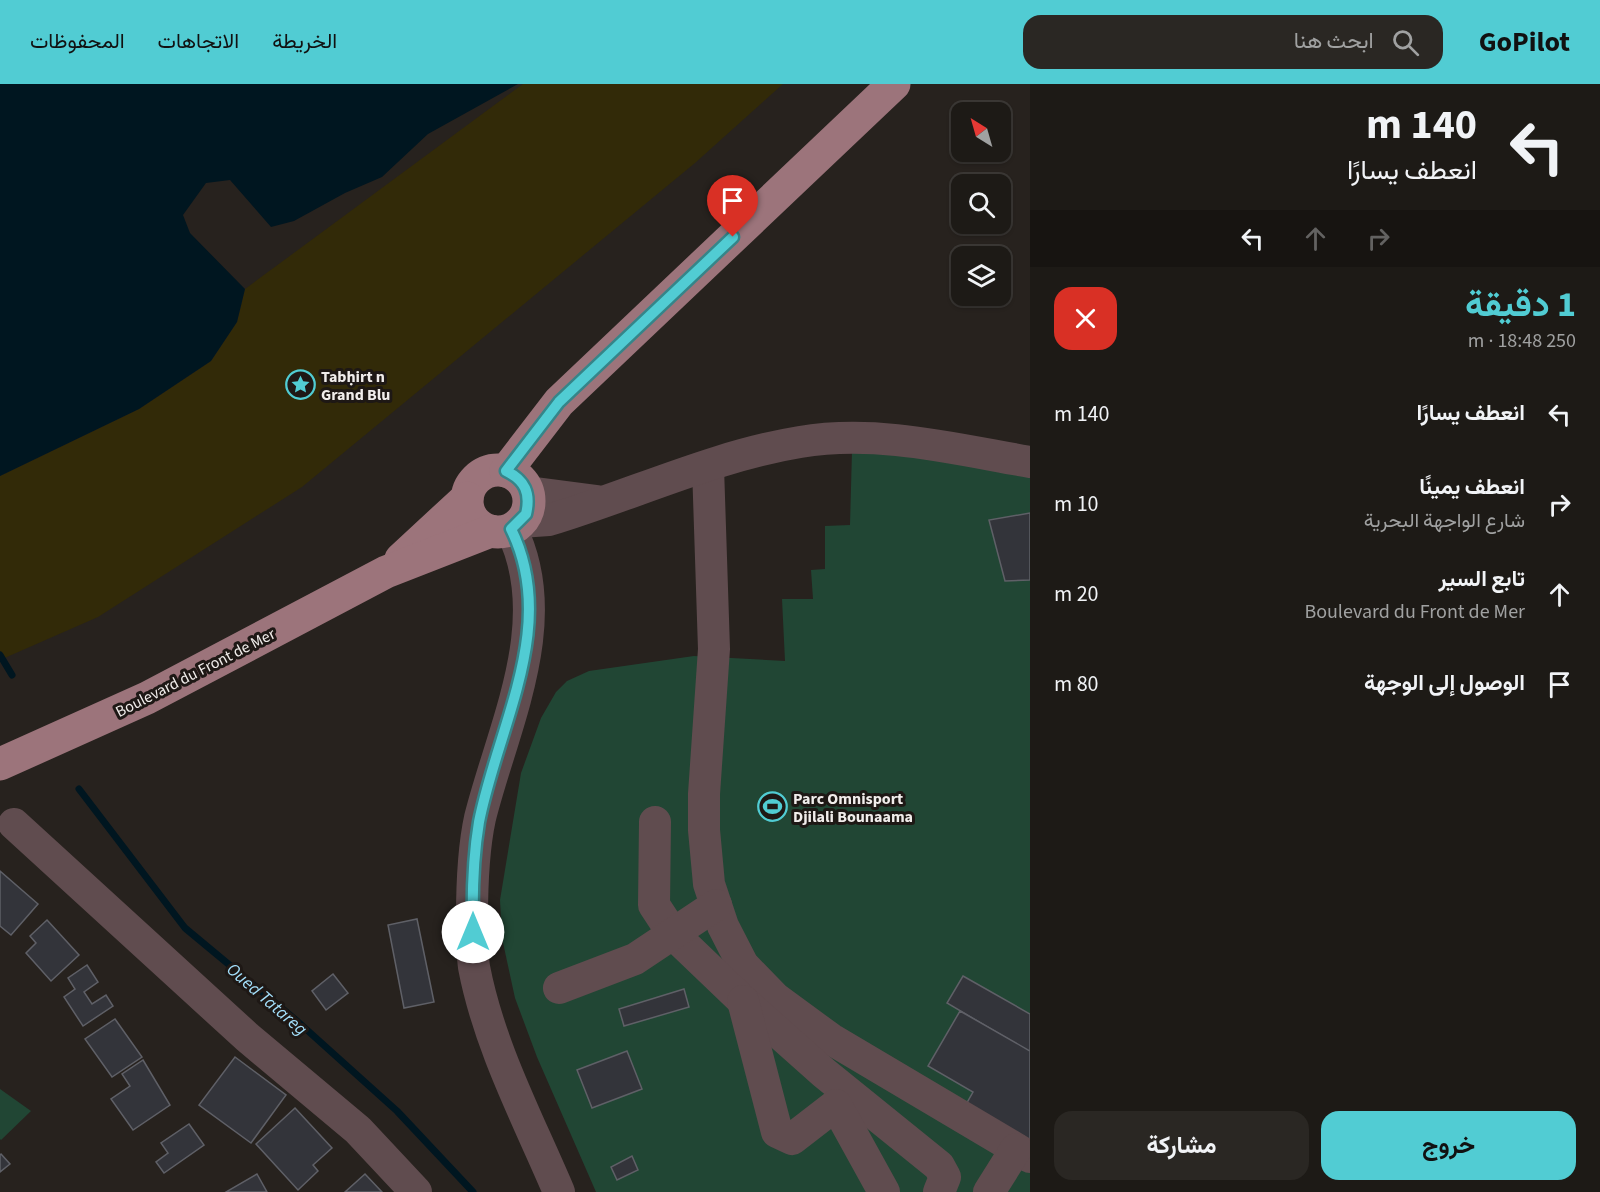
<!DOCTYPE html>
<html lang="ar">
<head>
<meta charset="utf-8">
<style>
	body { margin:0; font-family:"Source Sans 3",Vazirmatn,sans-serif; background:#2a2723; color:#f1f3f6; direction:rtl; height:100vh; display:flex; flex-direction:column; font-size:22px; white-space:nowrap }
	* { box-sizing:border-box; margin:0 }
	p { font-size:20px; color:#a0a1a1 }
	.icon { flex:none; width:33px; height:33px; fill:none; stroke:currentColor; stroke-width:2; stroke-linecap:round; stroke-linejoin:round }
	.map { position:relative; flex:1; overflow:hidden; direction:ltr }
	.side { display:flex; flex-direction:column; background:#1d1a16; width:570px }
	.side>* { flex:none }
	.hud { background:#1d1a16; color:#f1f3f6; overflow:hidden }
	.needle { width:39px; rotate:323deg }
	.controls { position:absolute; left:951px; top:18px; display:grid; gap:12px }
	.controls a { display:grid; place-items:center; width:60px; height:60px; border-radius:12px; background:#1d1a16; box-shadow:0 2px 4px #0004,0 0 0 2px #3b3835; font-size:30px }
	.pin { position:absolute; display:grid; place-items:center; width:51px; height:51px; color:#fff; margin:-62px -26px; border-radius:50% 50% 50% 0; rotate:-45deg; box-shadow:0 0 6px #0007 }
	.pin .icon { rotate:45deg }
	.me { position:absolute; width:66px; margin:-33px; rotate:0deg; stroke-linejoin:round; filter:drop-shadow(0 0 4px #0008) }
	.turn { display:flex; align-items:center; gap:21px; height:126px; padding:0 24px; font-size:27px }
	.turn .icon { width:78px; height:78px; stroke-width:2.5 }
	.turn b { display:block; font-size:42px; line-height:51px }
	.lanes { display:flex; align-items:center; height:57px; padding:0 24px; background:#0003; justify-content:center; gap:30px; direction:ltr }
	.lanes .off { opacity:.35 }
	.round { display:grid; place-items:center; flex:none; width:63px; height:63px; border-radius:18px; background:#2a2723 }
	.headline { display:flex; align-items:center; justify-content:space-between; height:102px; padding:0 24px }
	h1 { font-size:36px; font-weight:700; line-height:45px; color:#51ccd3 }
	.button { display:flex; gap:12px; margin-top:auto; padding:12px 24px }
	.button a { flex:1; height:69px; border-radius:18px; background:#51ccd3; color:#111; font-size:24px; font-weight:700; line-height:69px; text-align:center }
	.button a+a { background:#2a2723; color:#f1f3f6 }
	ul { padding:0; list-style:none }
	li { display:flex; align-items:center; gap:18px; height:90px; padding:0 24px }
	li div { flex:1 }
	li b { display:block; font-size:22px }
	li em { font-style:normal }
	header { display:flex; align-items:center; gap:36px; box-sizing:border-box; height:84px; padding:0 30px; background:#51ccd3; color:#111 }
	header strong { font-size:28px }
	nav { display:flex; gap:33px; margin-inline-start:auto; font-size:21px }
	.search { width:420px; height:54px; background:#2a2723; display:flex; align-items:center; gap:15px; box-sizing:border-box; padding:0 21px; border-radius:18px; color:#a0a1a1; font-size:22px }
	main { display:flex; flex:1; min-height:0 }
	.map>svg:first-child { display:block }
</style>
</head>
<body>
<header>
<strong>GoPilot</strong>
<div class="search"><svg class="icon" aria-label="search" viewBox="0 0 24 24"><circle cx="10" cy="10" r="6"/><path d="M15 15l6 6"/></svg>ابحث هنا</div>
<nav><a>الخريطة</a><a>الاتجاهات</a><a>المحفوظات</a></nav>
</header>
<main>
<section class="side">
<div class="hud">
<div class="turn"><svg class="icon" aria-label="left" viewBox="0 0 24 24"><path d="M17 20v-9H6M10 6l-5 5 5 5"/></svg><div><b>140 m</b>انعطف يسارًا</div></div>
<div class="lanes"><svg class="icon" aria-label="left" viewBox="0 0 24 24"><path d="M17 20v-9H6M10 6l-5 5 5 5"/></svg><svg class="icon off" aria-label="ahead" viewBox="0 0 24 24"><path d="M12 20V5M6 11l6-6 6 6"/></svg><svg class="icon off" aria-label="right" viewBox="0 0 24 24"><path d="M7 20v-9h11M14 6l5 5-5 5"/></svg></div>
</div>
<div class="headline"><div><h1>1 دقيقة</h1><p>250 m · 18:48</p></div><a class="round" style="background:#d93025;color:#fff"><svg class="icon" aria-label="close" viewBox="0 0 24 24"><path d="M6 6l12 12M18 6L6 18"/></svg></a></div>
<ul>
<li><svg class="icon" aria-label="left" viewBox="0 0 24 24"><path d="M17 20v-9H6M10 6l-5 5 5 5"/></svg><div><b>انعطف يسارًا</b></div><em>140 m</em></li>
<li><svg class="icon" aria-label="right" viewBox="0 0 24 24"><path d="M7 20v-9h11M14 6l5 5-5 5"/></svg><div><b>انعطف يمينًا</b><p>شارع الواجهة البحرية</p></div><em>10 m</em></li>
<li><svg class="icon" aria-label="ahead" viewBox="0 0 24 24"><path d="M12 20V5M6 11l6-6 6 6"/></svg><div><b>تابع السير</b><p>Boulevard du Front de Mer</p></div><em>20 m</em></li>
<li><svg class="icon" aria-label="arrive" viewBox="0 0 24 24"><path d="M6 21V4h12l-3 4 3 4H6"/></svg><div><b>الوصول إلى الوجهة</b></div><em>80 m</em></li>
</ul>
<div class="button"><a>خروج</a><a>مشاركة</a></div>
</section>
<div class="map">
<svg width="1030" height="1108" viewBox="0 0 1030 1108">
	<rect width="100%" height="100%" fill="#27221e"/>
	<g fill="#214634">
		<path d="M852 367 1030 379V1108H596L537 973 515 914 502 854 500 816 521 689 541 634 556 608 567 597 589 587 694 572 785 577 782 515H813L811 486 825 485V442L850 441Z"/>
		<path d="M0 1005 31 1027 1 1056 0 1055Z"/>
	</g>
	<path fill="#322a08" d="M523 0H783L695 79 302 403 98 533 0 576V392L139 325 211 277 237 238 245 205Z"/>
	<path fill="#001620" d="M0 0H518L428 50 382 93 345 109 294 137 271 143 230 96 206 99 183 131 190 149 245 205 237 238 211 277 139 325 0 392Z"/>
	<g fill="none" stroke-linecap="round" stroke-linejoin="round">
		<g stroke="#001620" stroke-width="7">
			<path d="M0 571 12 591"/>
			<path d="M79 705 185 844 297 937 397 1027 473 1108"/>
		</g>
	</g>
	<g fill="#33343a" stroke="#5f6067" stroke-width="1.5">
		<path d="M1030 429V496L1005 497 989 436Z"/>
		<path d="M0 787 38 820 11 851 0 842Z"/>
		<path d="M417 835 434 918 404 924 388 841Z"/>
		<path d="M47 836 79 871 51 897 26 869 36 859 30 852Z"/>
		<path d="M87 881 98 898 84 908 92 920 106 911 113 922 83 942 64 913 75 905 68 894Z"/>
		<path d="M333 890 348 909 326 926 312 907Z"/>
		<path d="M963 892 1030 930V968L947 919Z"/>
		<path d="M684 905 689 923 624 942 619 925Z"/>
		<path d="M960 927 1030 967V1071L960 1031 973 1008 928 982Z"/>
		<path d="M115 935 142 973 112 993 85 955Z"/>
		<path d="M627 967 642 1005 592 1024 577 986Z"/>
		<path d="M235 973 286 1011 251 1059 199 1021Z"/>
		<path d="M143 976 170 1021 133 1046 111 1015 130 1002 122 990Z"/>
		<path d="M295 1024 332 1064 313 1081 318 1087 298 1106 256 1060Z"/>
		<path d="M189 1040 204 1061 164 1089 156 1078 168 1069 161 1059Z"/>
		<path d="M1 1070 10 1080 0 1088V1071Z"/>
		<path d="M632 1072 638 1086 617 1096 611 1083Z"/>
		<path d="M257 1090 267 1108H226Z"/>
		<path d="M365 1090 382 1108H345Z"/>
	</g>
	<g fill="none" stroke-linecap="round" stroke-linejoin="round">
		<g stroke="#604c4f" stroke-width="32">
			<path d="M708 383 714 565 704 710V746L709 800 723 842 743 881 775 914 831 955 1030 1073"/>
			<path d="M528 408 597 417"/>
			<path d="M520 438 549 436C632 411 714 372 800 358 877 345 955 365 1030 378"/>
			<path d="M511 445C557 537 503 642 480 734 473 766 472 801 472 834 472 850 472 868 474 883 489 962 528 1035 559 1108"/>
			<path d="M655 738 654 821 673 850 743 917 824 989 939 1082 945 1093 939 1108"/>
			<path d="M14 740 247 953 358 1046 416 1108"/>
			<path d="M559 904 635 875 716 821"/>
			<path d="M743 917 777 1048 792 1055 836 1021 884 1108"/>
			<path d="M989 1108 1016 1065"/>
		</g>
		<g stroke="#9c747b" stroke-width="33">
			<circle cx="498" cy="417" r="31"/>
			<path d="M506 387 559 318 894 0"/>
			<path d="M401 475 467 414"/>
			<path d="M0 680 147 614 386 488 491 447"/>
		</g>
	</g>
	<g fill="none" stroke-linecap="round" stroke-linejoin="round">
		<defs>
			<path id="route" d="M473 848C472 812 473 774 479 738 498 641 559 542 511 445L526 430C531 409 525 396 506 387L559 318 733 153"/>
		</defs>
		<use href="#route" stroke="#358589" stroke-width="15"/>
		<use href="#route" stroke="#51ccd3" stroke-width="10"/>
	</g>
	<defs>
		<symbol id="sight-ring" viewBox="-11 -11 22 22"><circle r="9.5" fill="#1e1815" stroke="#51ccd3" stroke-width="1.5"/><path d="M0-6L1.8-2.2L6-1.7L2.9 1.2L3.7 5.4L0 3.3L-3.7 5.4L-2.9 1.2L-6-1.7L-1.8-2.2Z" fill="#51ccd3"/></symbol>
		<symbol id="stadium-ring" viewBox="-11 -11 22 22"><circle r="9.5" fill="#1e1815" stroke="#51ccd3" stroke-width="1.5"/><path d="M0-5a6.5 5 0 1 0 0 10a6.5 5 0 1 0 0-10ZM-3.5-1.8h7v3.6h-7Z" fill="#51ccd3"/></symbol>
	</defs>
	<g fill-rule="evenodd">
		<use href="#sight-ring" x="284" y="284" width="33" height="33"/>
		<use href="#stadium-ring" x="756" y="706" width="33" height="33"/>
	</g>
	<g text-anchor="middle" stroke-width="6" stroke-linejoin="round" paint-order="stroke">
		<g font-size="16" font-weight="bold" fill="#f1edeb" stroke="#1e1815" text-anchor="start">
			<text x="321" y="298">Tabḥirt n<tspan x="321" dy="18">Grand Blu</tspan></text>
			<text x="793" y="720">Parc Omnisport<tspan x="793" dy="18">Djilali Bounaama</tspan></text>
		</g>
		<g font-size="16" fill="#f1edeb" stroke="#1e1815">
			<text transform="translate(195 588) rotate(-27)" y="6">Boulevard du Front de Mer</text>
		</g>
		<g font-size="18" font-style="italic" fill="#a3dffb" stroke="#1e1815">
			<text transform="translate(267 915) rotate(41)" y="6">Oued Tatareg</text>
		</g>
	</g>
</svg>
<div class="controls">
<a><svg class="needle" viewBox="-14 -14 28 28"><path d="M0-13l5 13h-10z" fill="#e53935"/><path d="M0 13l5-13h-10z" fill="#a0a1a1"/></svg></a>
<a><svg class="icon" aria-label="search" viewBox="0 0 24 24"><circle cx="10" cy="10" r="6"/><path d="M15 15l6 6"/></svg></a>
<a><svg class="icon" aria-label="layers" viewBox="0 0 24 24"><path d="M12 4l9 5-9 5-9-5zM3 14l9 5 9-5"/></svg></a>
</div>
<div class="pin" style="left:733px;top:153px;background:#d93025"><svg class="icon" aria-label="arrive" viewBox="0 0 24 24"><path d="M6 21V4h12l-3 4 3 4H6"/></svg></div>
<svg class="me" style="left:473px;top:848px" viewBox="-20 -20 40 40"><circle r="19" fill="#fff"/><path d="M0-13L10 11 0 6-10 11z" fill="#51ccd3"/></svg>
</div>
</main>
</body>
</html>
